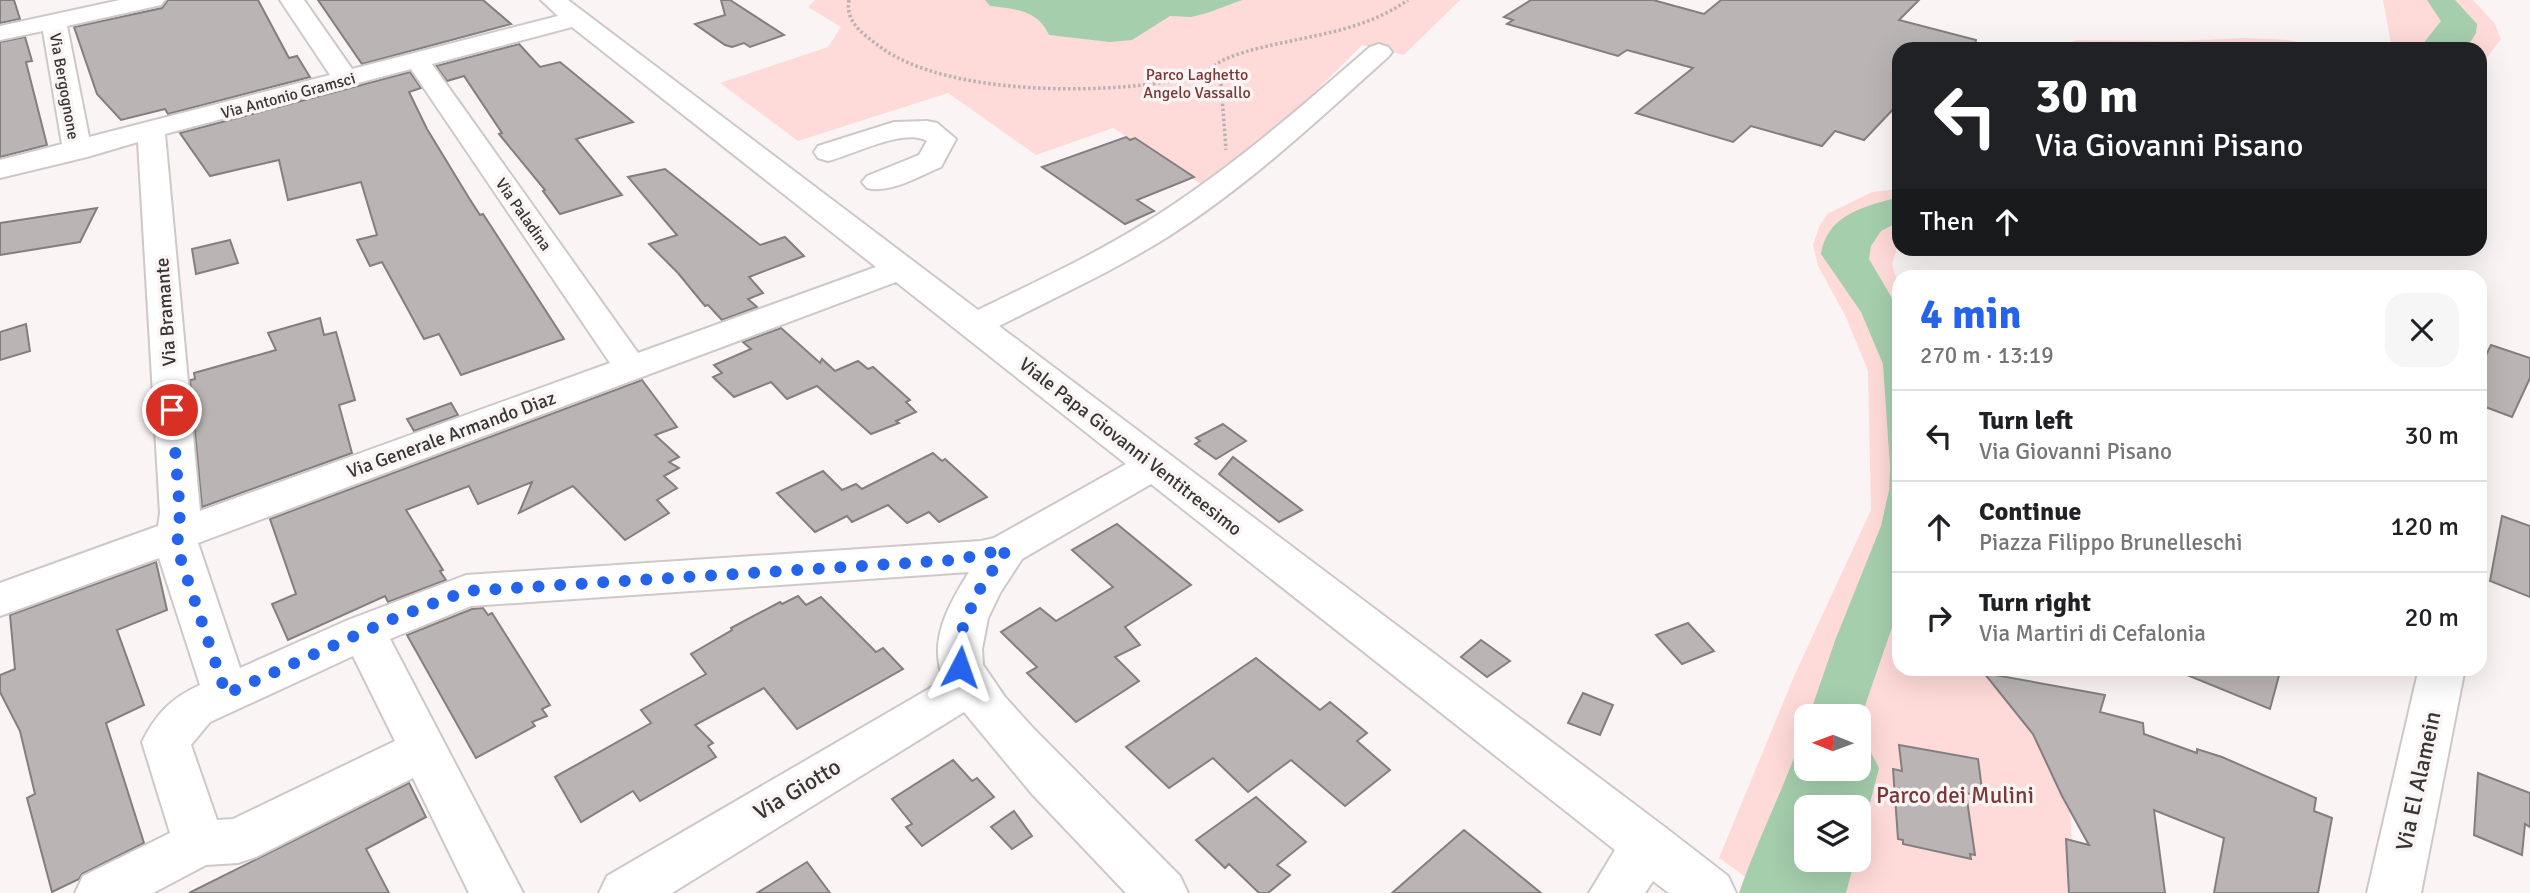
<!DOCTYPE html>
<html lang="en">
<head>
<meta charset="utf-8">
<style>
	body { margin:0; font-family:Signika,sans-serif; background:#f6f6f6; color:#202124; height:100vh; display:flex; flex-direction:column; font-size:26px; white-space:nowrap }
	* { box-sizing:border-box; margin:0 }
	p { font-size:23px; color:#757577 }
	.icon { flex:none; width:38px; height:38px; fill:none; stroke:currentColor; stroke-width:2; stroke-linecap:round; stroke-linejoin:round }
	.map { position:relative; flex:1; overflow:hidden }
	.drawer { position:absolute; left:1892px; top:270px; width:595px; height:406px; display:flex; flex-direction:column; background:#fff; border-radius:21px; box-shadow:0 7px 28px #0002 }
	.drawer>* { flex:none }
	.top-card { position:absolute; left:1892px; top:42px; width:595px; height:214px; border-radius:21px; box-shadow:0 7px 28px #0002; background:#202124; color:#fff; overflow:hidden }
	.needle { width:46px; rotate:271deg }
	.tools { position:absolute; left:1794px; top:704px; display:grid; gap:14px }
	.tools a { display:grid; place-items:center; width:77px; height:77px; border-radius:14px; background:#fff; box-shadow:0 7px 28px #0002; font-size:35px }
	.pin { position:absolute; display:grid; place-items:center; width:60px; height:60px; color:#fff; margin:-30px; border:4px solid #fff; border-radius:50%; box-shadow:0 2px 7px #0007 }
	.me { position:absolute; width:77px; margin:-38px; rotate:4deg; stroke-linejoin:round; filter:drop-shadow(0 0 5px #0008) }
	.turn { display:flex; align-items:center; gap:24px; height:147px; padding:0 28px; font-size:32px }
	.turn .icon { width:91px; height:91px; stroke-width:2.5 }
	.turn b { display:block; font-size:49px; line-height:60px }
	.then { display:flex; align-items:center; height:66px; padding:0 28px; background:#0003; gap:14px; font-size:26px }
	.round { display:grid; place-items:center; flex:none; width:74px; height:74px; border-radius:21px; background:#f6f6f6 }
	.summary { display:flex; align-items:center; justify-content:space-between; height:119px; padding:0 28px }
	h1 { font-size:42px; font-weight:700; line-height:52px; color:#2563eb }
	ul { padding:0; list-style:none }
	li { display:flex; align-items:center; gap:21px; height:91px; padding:0 28px; border-top:2px solid #e0e0e0 }
	li div { flex:1 }
	li b { display:block; font-size:26px }
	li em { font-style:normal }
	.map>svg:first-child { display:block }
</style>
</head>
<body>
<div class="map">
<svg width="2530" height="893" viewBox="0 0 2530 893">
	<rect width="100%" height="100%" fill="#fbf4f4"/>
	<g fill="#fedad8" fill-rule="evenodd">
		<path d="M815 0H1460L1404 55 1362 45 1309 98 1204 186 1113 128 1036 155 948 93 798 141 720 83 828 47 841 27 808 7Z"/>
		<path d="M2383 0H2473L2495 24 2501 39 2480 67V49H2392Z"/>
		<path d="M2245 38 2288 40 2330 49H2052L2077 40 2181 41Z"/>
		<path d="M1899 189V242L1892 264 1899 288V668L1984 669 1996 679 2033 733 2070 810 2074 893H1768L1719 858 1795 674 1871 510 1868 371 1846 317 1818 266 1813 245 1819 227 1827 214 1872 192ZM1806 716H1858V768H1806ZM1806 807H1858V859H1806Z"/>
	</g>
	<g fill="#a5cead">
		<path d="M985 0H1242L1207 13 1191 17 1170 16 1132 40 1110 42 1049 35C1038 10 1015 9 990 6Z"/>
		<path d="M2427 0H2455L2477 24 2476 33 2466 49H2419L2441 21Z"/>
		<path d="M2249 43 2308 49H2075L2106 45Z"/>
		<path d="M1899 197V222L1881 231 1871 246 1869 259 1899 310V607L1859 723 1858 716H1809L1836 638 1881 526 1889 490 1890 467 1883 364 1861 312 1821 254C1827 214 1866 206 1899 197Z"/>
		<path d="M1806 725V768H1844L1831 807H1806V859H1813L1803 893H1739C1759 836 1787 782 1806 725Z"/>
	</g>
	<g fill="none" stroke-linecap="round" stroke-linejoin="round">
		<g fill="#a5cead" fill-rule="evenodd">
			<path d="M1858 744 1868 747 1879 768 1869 807 1858 828V807H1806V829L1795 807 1807 768H1858Z"/>
			<path d="M1806 830V859H1855L1846 893H1768L1790 836Z"/>
		</g>
	</g>
	<g fill="#bab4b4" stroke="#847f7e" stroke-width="2">
		<path d="M0 0H14L20 19 0 23Z"/>
		<path d="M168 0H258L289 58 297 56 310 77 168 114 165 109 121 120 97 94 74 27 162 8Z"/>
		<path d="M318 0H483L511 24 362 64Z"/>
		<path d="M721 0H730L784 35 750 47 744 43 732 47 725 45 695 24 725 15Z"/>
		<path d="M1531 0H1653L1704 14 1721 0H1919L1899 20 1976 40 1975 49H1899V103L1864 140 1835 131 1822 146 1751 126 1733 142 1636 113 1693 68 1627 50 1618 56 1507 24 1513 20 1504 17Z"/>
		<path d="M25 37 32 61 26 62 47 145 0 157V42Z"/>
		<path d="M519 44 540 67 560 62 633 122 576 139 622 195 560 214 543 191 545 190 499 134 502 133 464 76 447 81 436 66Z"/>
		<path d="M410 72 421 88 409 92 427 129 469 198 480 215 483 214 564 339 461 375 439 334 424 339 382 262 370 266 357 240 377 235 361 182 288 200 279 160 210 176 180 133Z"/>
		<path d="M1126 137 1130 140 1135 138 1194 177 1137 200 1154 211 1125 224 1042 167Z"/>
		<path d="M665 169 760 245 785 237 804 256 749 277 763 293 748 299 757 307 722 320 708 305 705 306 678 273 649 244 677 235 628 177Z"/>
		<path d="M97 208 80 242 0 255V223Z"/>
		<path d="M230 240 238 263 196 274 192 249Z"/>
		<path d="M320 318 324 335 336 332 355 400 339 405 352 453 202 507 190 380 195 379 194 373 276 350 268 333Z"/>
		<path d="M26 324 30 351 0 360V332Z"/>
		<path d="M781 328 820 363 822 359 835 371 858 361 868 369 873 367 910 400 906 402 916 412 896 421 899 423 871 434 817 386 787 399 771 382 734 397 713 377 722 373 714 365 751 349 743 342Z"/>
		<path d="M2491 345 2530 358V378L2512 417 2480 405V367Z"/>
		<path d="M642 380 677 427 655 435 679 457 669 462 679 468 664 476 677 488 657 500 669 513 625 540 573 486 519 513 532 482 478 504 469 486 406 510 443 570 440 571 446 580 388 602 385 596 288 640 272 604 296 594 270 519Z"/>
		<path d="M451 403 458 415 414 431 407 419Z"/>
		<path d="M1223 424 1246 441 1216 459 1195 444 1200 441 1196 438Z"/>
		<path d="M933 453 942 461 945 459 987 497 939 522 929 512 907 523 888 505 852 522 847 516 815 532 777 493 823 471 842 490 856 484 862 489Z"/>
		<path d="M1233 457 1302 510 1279 522 1219 474Z"/>
		<path d="M2502 516 2530 526V597L2490 581Z"/>
		<path d="M1117 524 1191 585 1125 627 1140 645 1115 657 1139 681 1076 722 1027 673 1037 667 1001 632 1040 608 1056 621 1113 587 1072 550Z"/>
		<path d="M156 562 167 610 117 630 144 705 106 723 144 843 82 874 79 879 52 892 27 798 35 794 20 731 0 692V675L15 669 10 615Z"/>
		<path d="M798 596 806 605 821 597 876 652 883 648 903 669 797 729 764 688 695 725 713 743 708 746 716 757 640 801 633 791 581 822 555 777 651 723 641 710 706 674 691 654 732 630 731 628 780 602 782 604Z"/>
		<path d="M483 608 488 615 492 613 550 705 542 709 547 716 532 722 535 726 476 758 407 635 472 609Z"/>
		<path d="M1688 623 1714 651 1682 664 1656 635Z"/>
		<path d="M1481 640 1510 661 1487 677 1461 657Z"/>
		<path d="M1256 658 1320 710 1330 702 1367 733 1357 741 1390 770 1345 806 1291 760 1248 792 1213 758 1169 788 1126 747Z"/>
		<path d="M2170 668H2281L2270 709Z"/>
		<path d="M1984 673 2105 695 2100 712 2143 723 2144 734 2197 753V749L2222 757 2316 798 2314 811 2332 818 2318 893H2214L2224 838 2154 810 2165 893H2069L2066 839 2089 845 2062 796 2033 734Z"/>
		<path d="M1583 693 1613 705 1600 735 1568 723Z"/>
		<path d="M1899 745 1978 759 1983 797 1966 793 1975 855 1970 854 1971 859 1903 844V840L1898 839 1893 769 1902 771Z"/>
		<path d="M953 760 972 781 977 778 994 797 922 846 906 827 912 824 892 799Z"/>
		<path d="M2478 773 2530 793V827L2525 824 2522 855 2474 835Z"/>
		<path d="M409 783 426 817 366 849 389 893H189Z"/>
		<path d="M1256 797 1306 842 1277 865 1290 875 1268 893H1259L1229 864 1225 868 1196 840Z"/>
		<path d="M1014 811 1032 836 1012 849 991 827Z"/>
		<path d="M1464 830 1541 893H1392Z"/>
		<path d="M807 862 830 893H757Z"/>
	</g>
	<g fill="none" stroke-linecap="round" stroke-linejoin="round">
		<defs>
			<g id="minor">
				<path d="M120 0H165L161 5 67 26 89 137 330 75 280 0H304L352 69 558 16 541 0H568L978 310C1035 282 1094 255 1148 221 1228 171 1299 109 1370 47L1379 44 1388 47 1392 52 1388 57C1318 120 1249 185 1169 236 1115 270 1056 297 999 326L1666 828 1728 876 1736 893H1669L1653 881 1645 893H1589L1615 850 1151 484 1022 559 1000 593 988 618 982 649 983 665 1005 697 1034 729 1180 876 1188 893H1126L1032 794 964 712 672 893H599L607 876 944 680C927 642 949 604 969 572L471 606 390 639 523 893H469L413 778 256 857 238 863 206 865 153 893H75L83 876 170 833 142 742C156 714 171 698 200 685L159 558 0 616V583L158 526 160 513 138 142 87 157 0 178V160L62 144 43 31 0 40V26ZM572 27 876 267 638 353 432 64ZM411 69 610 363 200 511 165 134ZM896 282 1126 464 994 538 981 541 466 575 348 620 240 668 198 543ZM353 656 395 741 233 819 217 820 191 745 210 722Z"/>
				<path d="M927 121 937 123 956 139 941 167C919 176 890 194 867 188L862 182 867 176 919 155 927 141C906 127 852 155 828 161L818 158 814 152 818 146 894 122Z"/>
				<path d="M2419 668H2465L2421 893H2367Z"/>
			</g>
		</defs>
		<use href="#minor" stroke="#cec8c8" stroke-width="4"/>
		<g stroke="#b8b2b2" stroke-width="3.5" stroke-dasharray="2.5 2.5" stroke-linecap="butt">
			<path d="M849 0C845 22 863 34 879 46 947 98 1120 96 1200 75 1207 73 1212 67 1218 63 1228 57 1241 53 1252 50 1307 35 1361 33 1408 0"/>
			<path d="M1204 74 1221 83 1226 150"/>
		</g>
		<use href="#minor" fill="#fff" fill-rule="evenodd"/>
	</g>
	<g fill="none" stroke-linecap="round" stroke-linejoin="round">
		<path stroke="#2563eb" stroke-width="12" stroke-dasharray="0 21.6" d="M172 410 180 513 177 548 226 694 390 620 466 591 956 560 1007 549 980 589 963 625 960 667"/>
	</g>
	<g text-anchor="middle" stroke-width="7" stroke-linejoin="round" paint-order="stroke">
		<g font-size="16" fill="#793736" stroke="#fbf4f4">
			<text x="1197" y="80">Parco Laghetto<tspan x="1197" dy="18">Angelo Vassallo</tspan></text>
		</g>
		<g font-size="16" fill="#383535" stroke="#fbf4f4">
			<text transform="translate(65 86) rotate(80)" y="6">Via Bergognone</text>
			<text transform="translate(288 95) rotate(-15)" y="6">Via Antonio Gramsci</text>
			<text transform="translate(524 214) rotate(55)" y="6">Via Paladina</text>
		</g>
		<g font-size="19" fill="#383535" stroke="#fbf4f4">
			<text transform="translate(165 312) rotate(-94)" y="7">Via Bramante</text>
			<text transform="translate(451 434) rotate(-20)" y="7">Via Generale Armando Diaz</text>
			<text transform="translate(1131 446) rotate(38)" y="7">Viale Papa Giovanni Ventitreesimo</text>
		</g>
		<g font-size="23" fill="#383535" stroke="#fbf4f4">
			<text transform="translate(2418 781) rotate(-78)" y="8">Via El Alamein</text>
			<text transform="translate(797 789) rotate(-31)" y="8">Via Giotto</text>
		</g>
		<g font-size="23" fill="#793736" stroke="#fbf4f4">
			<text x="1955" y="803">Parco dei Mulini</text>
		</g>
	</g>
</svg>
<div class="tools">
<a><svg class="needle" viewBox="-14 -14 28 28"><path d="M0-13l5 13h-10z" fill="#e53935"/><path d="M0 13l5-13h-10z" fill="#757577"/></svg></a>
<a><svg class="icon" aria-label="layers" viewBox="0 0 24 24"><path d="M12 4l9 5-9 5-9-5zM3 14l9 5 9-5"/></svg></a>
</div>
<div class="pin" style="left:172px;top:410px;background:#d93025"><svg class="icon" aria-label="arrive" viewBox="0 0 24 24"><path d="M6 21V4h12l-3 4 3 4H6"/></svg></div>
<svg class="me" style="left:960px;top:667px" viewBox="-20 -20 40 40"><path d="M0-17L14 15 0 8-14 15z" fill="#2563eb" stroke="#fff" stroke-width="4"/></svg>
<div class="top-card">
<div class="turn"><svg class="icon" aria-label="left" viewBox="0 0 24 24"><path d="M17 20v-9H6M10 6l-5 5 5 5"/></svg><div><b>30 m</b>Via Giovanni Pisano</div></div>
<div class="then">Then<svg class="icon" aria-label="ahead" viewBox="0 0 24 24"><path d="M12 20V5M6 11l6-6 6 6"/></svg></div>
</div>
<section class="drawer">
<div class="summary"><div><h1>4 min</h1><p>270 m · 13:19</p></div><a class="round"><svg class="icon" aria-label="close" viewBox="0 0 24 24"><path d="M6 6l12 12M18 6L6 18"/></svg></a></div>
<ul>
<li><svg class="icon" aria-label="left" viewBox="0 0 24 24"><path d="M17 20v-9H6M10 6l-5 5 5 5"/></svg><div><b>Turn left</b><p>Via Giovanni Pisano</p></div><em>30 m</em></li>
<li><svg class="icon" aria-label="ahead" viewBox="0 0 24 24"><path d="M12 20V5M6 11l6-6 6 6"/></svg><div><b>Continue</b><p>Piazza Filippo Brunelleschi</p></div><em>120 m</em></li>
<li><svg class="icon" aria-label="right" viewBox="0 0 24 24"><path d="M7 20v-9h11M14 6l5 5-5 5"/></svg><div><b>Turn right</b><p>Via Martiri di Cefalonia</p></div><em>20 m</em></li>
</ul>
</section>
</div>
</body>
</html>
